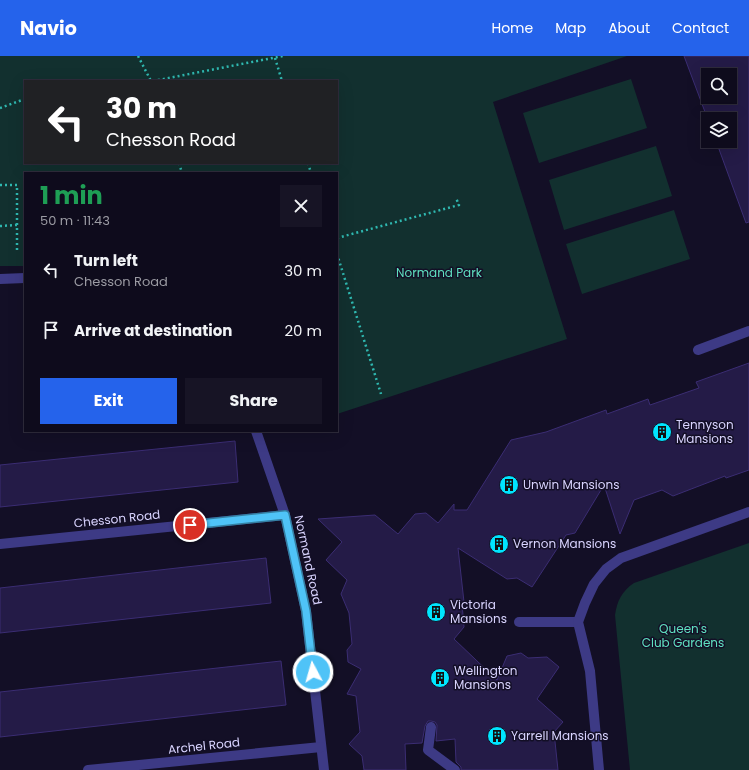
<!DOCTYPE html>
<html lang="en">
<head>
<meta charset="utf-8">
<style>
	body { margin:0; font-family:Poppins,sans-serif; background:#171425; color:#f1f3f6; height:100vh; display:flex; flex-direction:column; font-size:15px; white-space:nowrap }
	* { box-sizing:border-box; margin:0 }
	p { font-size:13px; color:#9b9ba3 }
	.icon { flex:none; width:22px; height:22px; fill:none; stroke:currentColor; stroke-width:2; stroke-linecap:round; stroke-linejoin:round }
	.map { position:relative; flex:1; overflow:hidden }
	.drawer { position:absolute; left:24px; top:116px; width:314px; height:260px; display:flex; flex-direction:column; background:#0e0b1c; border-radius:0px; box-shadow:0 4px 16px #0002,0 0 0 1px #2e2b3b }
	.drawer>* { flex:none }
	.banner { position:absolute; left:24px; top:24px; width:314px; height:84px; border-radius:0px; box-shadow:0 4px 16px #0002,0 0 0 1px #2e2b3b; background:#202124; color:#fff; overflow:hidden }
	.tools { position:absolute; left:701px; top:12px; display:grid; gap:8px }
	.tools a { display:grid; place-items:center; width:36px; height:36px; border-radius:0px; background:#0e0b1c; box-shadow:0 4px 16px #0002,0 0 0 1px #2e2b3b; font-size:20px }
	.pin { position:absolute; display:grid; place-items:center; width:34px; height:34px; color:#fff; margin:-17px; border:2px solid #fff; border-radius:50%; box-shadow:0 1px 4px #0007 }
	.me { position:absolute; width:44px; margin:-22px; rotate:354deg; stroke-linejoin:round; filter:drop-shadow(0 0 3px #0008) }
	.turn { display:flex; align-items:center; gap:14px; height:84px; padding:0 16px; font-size:18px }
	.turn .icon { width:52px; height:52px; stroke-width:2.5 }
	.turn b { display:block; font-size:28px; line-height:34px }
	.round { display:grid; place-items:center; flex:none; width:42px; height:42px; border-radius:0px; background:#171425 }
	.head { display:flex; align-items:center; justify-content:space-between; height:68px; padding:0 16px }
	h1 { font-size:24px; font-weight:700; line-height:30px; color:#1e9e55 }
	.cta { display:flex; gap:8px; margin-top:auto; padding:8px 16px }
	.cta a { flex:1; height:46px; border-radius:0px; background:#2563eb; color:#fff; font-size:16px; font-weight:700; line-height:46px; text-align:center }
	.cta a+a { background:#171425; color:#f1f3f6 }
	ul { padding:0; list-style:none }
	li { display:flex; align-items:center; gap:12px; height:60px; padding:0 16px }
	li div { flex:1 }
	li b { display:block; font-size:15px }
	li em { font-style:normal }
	header { display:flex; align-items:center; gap:24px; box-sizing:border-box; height:56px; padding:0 20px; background:#2563eb; color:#fff }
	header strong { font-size:19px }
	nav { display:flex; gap:22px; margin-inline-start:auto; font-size:14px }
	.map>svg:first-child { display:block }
</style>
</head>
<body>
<header>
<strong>Navio</strong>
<nav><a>Home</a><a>Map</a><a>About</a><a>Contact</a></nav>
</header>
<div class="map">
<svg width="749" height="714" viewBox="0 0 749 714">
	<rect width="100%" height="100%" fill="#130f26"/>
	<g fill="#12302f" fill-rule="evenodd">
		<path d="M0 0H627L493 46 567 283 337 358V117H25V210H0ZM25 25H337V107H25Z"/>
		<path d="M631 23 647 72 539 107 523 57Z"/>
		<path d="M656 90 672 140 564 174 549 124Z"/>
		<path d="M674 154 690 203 582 238 566 188Z"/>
		<path d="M749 487V714H630L615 559C617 545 622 535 634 527Z"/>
	</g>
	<g fill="#241b47" stroke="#3b2d73" fill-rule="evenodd">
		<path d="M684 0H749V166L746 167 716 85H730V63L708 64ZM708 19H730V41H708Z"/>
		<path d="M749 307V414L726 422 725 420 673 440 662 434 634 444 620 478 604 429 575 477 566 479 532 531 517 522 507 523 458 492 464 546 462 548 464 571 454 583 497 624 507 600 521 597 528 602 547 601 559 611 537 643 563 666 554 676 558 714H461V711L456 706 455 683 436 685 437 669 435 666 431 665H428L425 670 422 687 405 688 406 714H364L362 700 349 688 360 676 356 640 347 638 361 613 348 606 347 594 352 588 349 557 341 538 347 524 326 504 342 486 318 463 375 459 398 478 415 458 426 457 438 467 454 448V454H467L511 384 546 376 606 354 607 358 648 343 650 349 699 332 696 326Z"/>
		<path d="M235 385 238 426 0 451V409Z"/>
		<path d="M266 502 271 547 0 577V532Z"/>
		<path d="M281 605 286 649 0 681V636Z"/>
	</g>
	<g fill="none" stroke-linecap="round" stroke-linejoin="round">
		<g stroke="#2fb8b0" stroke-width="2.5" stroke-dasharray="2 3" stroke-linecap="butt">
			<path d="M138 0 151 25"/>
			<path d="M275 2 282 25"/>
			<path d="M153 25 283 0"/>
			<path d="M0 52 25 43"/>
			<path d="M179 107 182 117"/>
			<path d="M308 107 311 117"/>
			<path d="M0 129H17V195"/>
			<path d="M0 170 17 169"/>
			<path d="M337 182 459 149 456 142"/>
			<path d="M337 198 381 338"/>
		</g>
		<g stroke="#3d3a85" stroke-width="10">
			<path d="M0 223 25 222"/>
			<path d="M698 294 749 275"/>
			<path d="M256 375 285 459 306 555 324 714"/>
			<path d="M0 488 285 459"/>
			<path d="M519 566H578"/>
			<path d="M431 671 428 694 455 714"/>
			<path d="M88 714 321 691"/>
			<path d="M599 714 590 615 578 566 585 547 594 528 606 513 621 502 749 456"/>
		</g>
	</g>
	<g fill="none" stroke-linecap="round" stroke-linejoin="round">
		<defs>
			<path id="route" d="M190 469 285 459 306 555 313 616"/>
		</defs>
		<use href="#route" stroke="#337fa1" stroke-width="10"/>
		<use href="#route" stroke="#4fc3f7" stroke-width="7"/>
	</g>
	<defs>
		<symbol id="building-disc" viewBox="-11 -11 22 22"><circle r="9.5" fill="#00e5ff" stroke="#130f26"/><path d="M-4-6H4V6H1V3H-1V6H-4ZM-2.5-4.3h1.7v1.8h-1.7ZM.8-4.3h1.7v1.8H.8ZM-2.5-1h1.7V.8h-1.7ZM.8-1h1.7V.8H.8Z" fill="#111"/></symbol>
	</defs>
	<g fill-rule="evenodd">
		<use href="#building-disc" x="651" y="365" width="22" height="22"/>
		<use href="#building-disc" x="498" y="418" width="22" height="22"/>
		<use href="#building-disc" x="488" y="477" width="22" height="22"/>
		<use href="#building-disc" x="425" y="545" width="22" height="22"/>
		<use href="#building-disc" x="429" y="611" width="22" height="22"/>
		<use href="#building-disc" x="486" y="669" width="22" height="22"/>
	</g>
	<g text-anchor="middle" stroke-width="3" stroke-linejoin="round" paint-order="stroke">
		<g font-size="12" fill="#5fe0c0" stroke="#130f26">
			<text x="439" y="221">Normand Park</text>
			<text x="683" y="577">Queen's<tspan x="683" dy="14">Club Gardens</tspan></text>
		</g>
		<g font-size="12" fill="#d9d4ff" stroke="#130f26" text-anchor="start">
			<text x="676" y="373">Tennyson<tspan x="676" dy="14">Mansions</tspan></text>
			<text x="523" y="433">Unwin Mansions</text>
			<text x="513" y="492">Vernon Mansions</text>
			<text x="450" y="553">Victoria<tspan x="450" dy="14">Mansions</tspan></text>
			<text x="454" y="619">Wellington<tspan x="454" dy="14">Mansions</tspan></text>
			<text x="511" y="684">Yarrell Mansions</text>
		</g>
		<g font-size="12" fill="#d9d4ff" stroke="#130f26">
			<text transform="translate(117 463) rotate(-6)" y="4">Chesson Road</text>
			<text transform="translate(308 504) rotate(78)" y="4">Normand Road</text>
			<text transform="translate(204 690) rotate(-6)" y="4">Archel Road</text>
		</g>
	</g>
</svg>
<div class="tools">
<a><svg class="icon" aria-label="search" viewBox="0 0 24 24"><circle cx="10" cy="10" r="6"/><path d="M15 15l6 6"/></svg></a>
<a><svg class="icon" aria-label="layers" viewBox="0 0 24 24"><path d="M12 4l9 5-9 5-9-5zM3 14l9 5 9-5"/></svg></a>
</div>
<div class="pin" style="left:190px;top:469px;background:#d93025"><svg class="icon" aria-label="arrive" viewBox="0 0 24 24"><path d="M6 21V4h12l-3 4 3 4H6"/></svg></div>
<svg class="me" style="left:313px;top:616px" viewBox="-20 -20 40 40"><circle r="17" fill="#4fc3f7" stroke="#fff" stroke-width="3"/><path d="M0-11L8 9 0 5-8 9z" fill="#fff"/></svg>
<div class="banner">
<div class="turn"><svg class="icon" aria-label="left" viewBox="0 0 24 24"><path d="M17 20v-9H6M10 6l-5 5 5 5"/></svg><div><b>30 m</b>Chesson Road</div></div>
</div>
<section class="drawer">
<div class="head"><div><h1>1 min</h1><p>50 m · 11:43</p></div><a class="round"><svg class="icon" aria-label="close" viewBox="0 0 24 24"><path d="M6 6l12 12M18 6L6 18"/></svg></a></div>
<ul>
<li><svg class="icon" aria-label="left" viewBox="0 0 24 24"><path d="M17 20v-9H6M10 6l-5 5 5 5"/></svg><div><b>Turn left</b><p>Chesson Road</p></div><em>30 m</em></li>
<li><svg class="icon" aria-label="arrive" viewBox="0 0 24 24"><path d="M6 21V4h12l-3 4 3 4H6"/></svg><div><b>Arrive at destination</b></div><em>20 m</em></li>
</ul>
<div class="cta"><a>Exit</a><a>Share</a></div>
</section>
</div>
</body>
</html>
